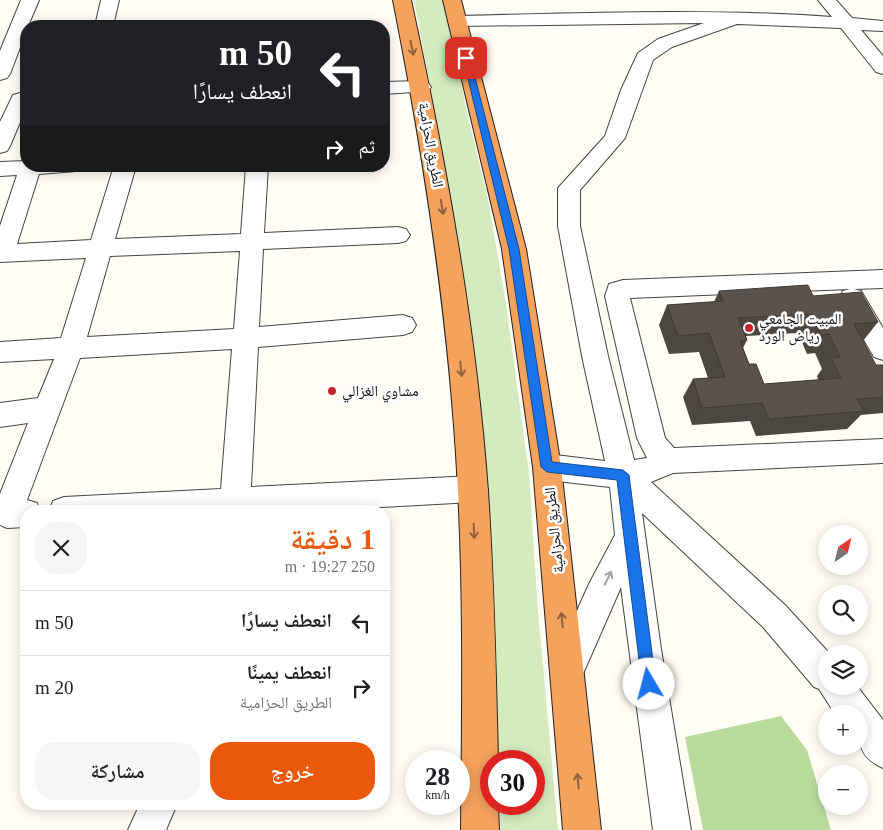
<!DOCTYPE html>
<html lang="ar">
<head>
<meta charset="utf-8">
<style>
	body { margin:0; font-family:"Times New Roman","Noto Naskh Arabic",serif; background:#f6f6f6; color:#202124; direction:rtl; height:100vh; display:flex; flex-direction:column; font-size:19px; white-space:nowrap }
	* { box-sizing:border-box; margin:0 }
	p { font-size:16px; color:#757577 }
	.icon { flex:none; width:28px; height:28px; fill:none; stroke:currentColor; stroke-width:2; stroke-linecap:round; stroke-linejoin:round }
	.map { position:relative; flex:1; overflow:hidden; direction:ltr }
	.drawer { position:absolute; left:20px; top:505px; width:370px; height:305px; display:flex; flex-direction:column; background:#fff; border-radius:20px; box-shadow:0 2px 12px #0003; direction:rtl }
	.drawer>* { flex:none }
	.guide { position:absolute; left:20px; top:20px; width:370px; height:152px; border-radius:20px; box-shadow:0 2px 12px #0003; direction:rtl; background:#202124; color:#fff; overflow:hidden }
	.needle { width:32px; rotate:35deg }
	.controls { position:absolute; left:818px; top:525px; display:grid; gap:10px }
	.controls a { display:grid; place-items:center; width:50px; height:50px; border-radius:50%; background:#fff; box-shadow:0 2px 12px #0003; font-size:25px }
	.speed { position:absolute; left:405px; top:750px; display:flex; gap:10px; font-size:25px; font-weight:700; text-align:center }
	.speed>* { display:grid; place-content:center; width:65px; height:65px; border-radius:50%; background:#fff; box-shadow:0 2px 12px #0003; line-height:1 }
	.speed small { font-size:12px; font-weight:400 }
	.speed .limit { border:8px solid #d22; background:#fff; color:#111 }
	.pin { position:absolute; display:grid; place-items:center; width:42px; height:42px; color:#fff; margin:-21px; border-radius:10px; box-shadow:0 2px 8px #0006 }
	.me { position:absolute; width:55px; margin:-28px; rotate:352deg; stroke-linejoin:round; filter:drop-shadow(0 0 4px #0008) }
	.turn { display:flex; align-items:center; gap:18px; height:105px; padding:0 15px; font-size:22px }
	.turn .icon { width:65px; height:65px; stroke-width:2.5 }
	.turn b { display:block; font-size:35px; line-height:42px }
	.then { display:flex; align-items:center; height:48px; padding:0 15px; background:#0003; gap:10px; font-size:19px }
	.round { display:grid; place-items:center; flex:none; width:52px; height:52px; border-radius:20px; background:#f6f6f6 }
	.overview { display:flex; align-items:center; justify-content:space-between; height:85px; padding:0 15px }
	h1 { font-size:30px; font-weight:600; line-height:38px; color:#ea580c }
	.primary-button { display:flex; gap:10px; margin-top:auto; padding:10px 15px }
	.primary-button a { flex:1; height:58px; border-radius:20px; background:#ea580c; color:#fff; font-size:20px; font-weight:600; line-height:58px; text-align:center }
	.primary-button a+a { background:#f6f6f6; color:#202124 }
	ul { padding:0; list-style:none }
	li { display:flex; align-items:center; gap:15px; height:65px; padding:0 15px; border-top:1px solid #e0e0e0 }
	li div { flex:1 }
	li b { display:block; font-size:19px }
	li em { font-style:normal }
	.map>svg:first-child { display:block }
</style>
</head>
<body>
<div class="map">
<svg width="883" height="830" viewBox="0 0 883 830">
	<rect width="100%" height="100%" fill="#fffdf5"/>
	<path fill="#d5ebbd" d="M414 0H445L467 113 488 199 506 304 529 474 538 611 558 830H500V804H534V761H499C491 619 485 476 469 335 457 222 435 111 414 0Z"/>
	<path fill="#b9dc9c" d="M781 716 807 750 831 830H703L685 737Z"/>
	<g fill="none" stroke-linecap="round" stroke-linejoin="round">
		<defs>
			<g id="street">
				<path d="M21 0H39L28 26H26V32L10 74 7 78 0 80V51Z"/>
				<path d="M101 0H119L113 26H95Z"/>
				<path d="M818 0H836L852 18 883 21V31L861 30 883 56V74L876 72 841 28 737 24 672 47 653 60 625 138 580 190V226L608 356 634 460 647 458 637 438 605 296 609 284 623 280 883 270V288L854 289 861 291 883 328V360L874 357 840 298 843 291 850 289 630 298 665 438 674 448 883 439V463L673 473 651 482 785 605 830 654H826V686H857L883 720V768C856 756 859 740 859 714H835L819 689 814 687 763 627 642 513 661 649 691 830H653L621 587 579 683 567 688 555 683 550 671 589 584 615 535 610 487 547 480 537 476 533 467 537 458 547 454 605 461 582 356 558 226V188L605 136 621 90 638 53 658 39 704 23 458 26 452 25 449 21 452 17 458 16C582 13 707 8 832 17Z"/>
				<path d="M421 81 428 83 431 87 428 91 384 94V82Z"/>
				<path d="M20 93 26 95V108L10 146 7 151 0 153V122L13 95Z"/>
				<path d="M26 161V166H79L76 171 39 174 17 244 91 240 114 166H136L115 239 241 234 246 166H268L264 233 398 227 406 229 410 235 406 241 398 243 263 249 259 327 403 315 412 318 416 325 412 332 403 335 258 347 251 487 473 476 483 480 488 489 483 498 473 502 309 511H49L53 501 64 497 221 489 232 349 80 358 27 500 37 503 40 511H26V527L7 528 0 525V494L28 423 0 427V403L38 398 54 359 0 362V342L61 338 86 258 0 262V226L17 175 0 176V162ZM240 251 234 329 87 337 110 256Z"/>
				<path d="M140 804H177L166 830H128Z"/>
			</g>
			<g id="highway">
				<path d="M393 0H411C446 162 476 326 488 491 494 581 496 671 498 761H491V804H498L499 830H461C462 717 464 603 458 490 450 325 425 162 393 0Z"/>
				<path d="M443 0H461L526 249 561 467 601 830H563L533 467 502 249Z"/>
			</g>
		</defs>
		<use href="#street" stroke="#444" stroke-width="2"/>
		<use href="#highway" stroke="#222" stroke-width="2"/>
		<use href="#street" fill="#fff" fill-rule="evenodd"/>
		<use href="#highway" fill="#f5a25d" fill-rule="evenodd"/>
	</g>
	<path fill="#4d4742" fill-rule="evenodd" d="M719 291 813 296 878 322 863 341 876 365H883V413L861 415 847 429 756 436 750 421 692 425 683 397 693 379 708 378 699 352 669 354 659 325 667 305 714 302ZM798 333 807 354 815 353 822 369 817 376 818 380 764 384 749 364 743 348 747 340 746 336Z"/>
	<path fill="#5a524d" stroke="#3f3936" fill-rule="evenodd" d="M808 285 813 296 861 292 878 322 854 324 876 365H883V397L857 399 864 411 769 419 762 403 702 408 693 379 725 377 709 333 678 336 667 305 723 301 719 291ZM811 314 821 335 829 334 840 357 831 358 841 378 764 384 756 364H749L740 341 747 340 738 318Z"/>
	<defs><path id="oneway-shaft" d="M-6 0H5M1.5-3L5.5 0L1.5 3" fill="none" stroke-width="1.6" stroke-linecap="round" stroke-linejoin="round" transform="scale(1.25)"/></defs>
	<g stroke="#8e613b">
		<use href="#oneway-shaft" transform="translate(412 48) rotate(78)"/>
		<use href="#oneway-shaft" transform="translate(442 207) rotate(80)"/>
		<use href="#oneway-shaft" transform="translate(461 369) rotate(85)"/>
		<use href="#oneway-shaft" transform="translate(474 531) rotate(88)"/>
		<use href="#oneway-shaft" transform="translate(562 620) rotate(-96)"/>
		<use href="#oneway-shaft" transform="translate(578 781) rotate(-95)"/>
	</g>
	<use stroke="#a0a0a0" href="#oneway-shaft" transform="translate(608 578) rotate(-63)"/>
	<path fill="#1a73e8" stroke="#114b97" d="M466 55 470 58 519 249 552 462 623 470 629 475 656 684 654 689 649 691 644 689 642 684 617 480 547 472 541 467 509 249 463 58Z"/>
	<g fill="#c4262e" stroke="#fff" stroke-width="2">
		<circle cx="749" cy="328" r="5"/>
		<circle cx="332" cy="391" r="5"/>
	</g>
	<g text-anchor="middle" stroke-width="5" stroke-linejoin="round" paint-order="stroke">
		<g font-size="15" fill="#111" stroke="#fff">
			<text transform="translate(431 145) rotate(80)" y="5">الطريق الحزامية</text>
			<text transform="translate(554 530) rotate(-96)" y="5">الطريق الحزامية</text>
		</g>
		<g font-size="15" fill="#111" stroke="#fff" text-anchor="start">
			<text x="759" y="324">المبيت الجامعي<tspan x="759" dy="17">رياض الورد</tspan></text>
			<text x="342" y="396">مشاوي الغزالي</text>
		</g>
	</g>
</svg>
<div class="controls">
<a><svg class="needle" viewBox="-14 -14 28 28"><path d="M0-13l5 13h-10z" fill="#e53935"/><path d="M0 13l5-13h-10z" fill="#757577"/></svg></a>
<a><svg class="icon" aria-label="search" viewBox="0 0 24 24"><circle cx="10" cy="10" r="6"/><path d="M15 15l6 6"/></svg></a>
<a><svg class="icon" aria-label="layers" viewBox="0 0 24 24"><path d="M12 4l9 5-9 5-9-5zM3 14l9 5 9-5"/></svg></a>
<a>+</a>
<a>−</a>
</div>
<div class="speed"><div>28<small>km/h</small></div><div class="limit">30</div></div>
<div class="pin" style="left:466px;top:58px;background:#d93025"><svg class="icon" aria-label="arrive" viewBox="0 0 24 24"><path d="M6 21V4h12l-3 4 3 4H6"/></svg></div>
<svg class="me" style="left:649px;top:684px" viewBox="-20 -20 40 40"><circle r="19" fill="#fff"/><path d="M0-13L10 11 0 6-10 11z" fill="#1a73e8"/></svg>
<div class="guide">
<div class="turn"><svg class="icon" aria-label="left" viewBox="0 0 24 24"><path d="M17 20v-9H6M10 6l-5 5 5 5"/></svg><div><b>50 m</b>انعطف يسارًا</div></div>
<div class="then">ثم<svg class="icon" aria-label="right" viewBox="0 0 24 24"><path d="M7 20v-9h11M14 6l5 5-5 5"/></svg></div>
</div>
<section class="drawer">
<div class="overview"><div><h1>1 دقيقة</h1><p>250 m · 19:27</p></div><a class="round"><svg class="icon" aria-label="close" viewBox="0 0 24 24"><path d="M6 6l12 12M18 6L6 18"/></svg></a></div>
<ul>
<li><svg class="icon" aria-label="left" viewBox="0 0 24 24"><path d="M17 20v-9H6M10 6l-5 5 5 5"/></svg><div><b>انعطف يسارًا</b></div><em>50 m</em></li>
<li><svg class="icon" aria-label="right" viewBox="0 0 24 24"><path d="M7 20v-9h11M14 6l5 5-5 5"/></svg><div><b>انعطف يمينًا</b><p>الطريق الحزامية</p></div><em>20 m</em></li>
</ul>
<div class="primary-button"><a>خروج</a><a>مشاركة</a></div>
</section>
</div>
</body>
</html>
